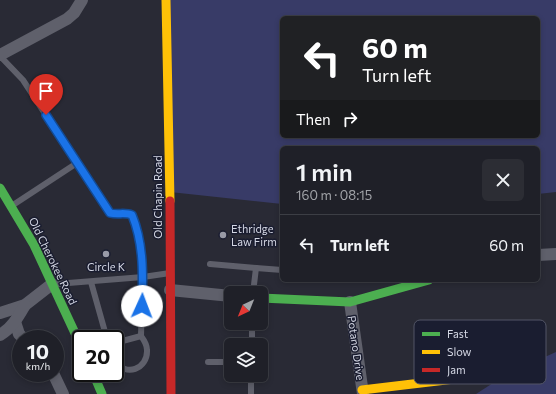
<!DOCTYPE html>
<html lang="en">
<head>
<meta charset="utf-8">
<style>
	body { margin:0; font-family:Commissioner,sans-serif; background:#2c2d34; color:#f1f3f6; height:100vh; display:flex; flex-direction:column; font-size:15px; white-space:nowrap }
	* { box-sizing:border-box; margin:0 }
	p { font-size:13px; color:#a1a3a8 }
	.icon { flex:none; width:22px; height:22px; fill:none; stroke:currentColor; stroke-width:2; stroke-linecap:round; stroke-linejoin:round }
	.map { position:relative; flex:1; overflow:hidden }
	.sheet { position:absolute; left:280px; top:146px; width:260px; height:136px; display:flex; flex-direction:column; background:#1f2028; border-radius:6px; box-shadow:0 2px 6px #0003,0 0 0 1px #3c3e45 }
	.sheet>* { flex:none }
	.guide { position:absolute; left:280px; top:16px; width:260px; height:122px; border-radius:6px; box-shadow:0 2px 6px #0003,0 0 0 1px #3c3e45; background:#202124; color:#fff; overflow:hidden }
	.needle { width:26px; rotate:223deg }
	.buttons { position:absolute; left:224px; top:286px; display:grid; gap:8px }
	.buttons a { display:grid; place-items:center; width:44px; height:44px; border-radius:6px; background:#1f2028; box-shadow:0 2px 6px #0003,0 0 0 1px #3c3e45; font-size:20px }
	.speed { position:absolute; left:12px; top:330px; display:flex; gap:8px; font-size:20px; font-weight:700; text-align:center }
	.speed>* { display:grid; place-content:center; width:52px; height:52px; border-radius:50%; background:#1f2028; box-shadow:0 2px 6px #0003,0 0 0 1px #3c3e45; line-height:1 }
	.speed small { font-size:10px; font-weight:400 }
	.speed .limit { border:2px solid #111; border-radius:6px; background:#fff; color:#111 }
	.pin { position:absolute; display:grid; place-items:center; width:34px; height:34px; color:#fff; margin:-41px -17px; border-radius:50% 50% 50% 0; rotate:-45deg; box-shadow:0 0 4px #0007 }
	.pin .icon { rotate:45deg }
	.me { position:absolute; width:44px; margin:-22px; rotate:2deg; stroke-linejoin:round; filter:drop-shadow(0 0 3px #0008) }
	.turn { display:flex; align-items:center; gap:14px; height:84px; padding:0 16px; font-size:18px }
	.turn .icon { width:52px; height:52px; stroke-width:2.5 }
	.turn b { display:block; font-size:28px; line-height:34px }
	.then { display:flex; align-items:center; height:38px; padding:0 16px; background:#0003; gap:8px; font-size:15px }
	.round { display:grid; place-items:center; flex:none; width:42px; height:42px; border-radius:6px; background:#2c2d34 }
	.overview { display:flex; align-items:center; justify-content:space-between; height:68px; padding:0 16px }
	h1 { font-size:24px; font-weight:600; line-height:30px }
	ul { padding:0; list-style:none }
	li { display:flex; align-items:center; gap:12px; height:60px; padding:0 16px; border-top:1px solid #3c3e45 }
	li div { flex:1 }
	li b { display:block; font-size:15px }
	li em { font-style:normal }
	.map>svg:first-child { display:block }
</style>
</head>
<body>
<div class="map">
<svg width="556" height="394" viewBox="0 0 556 394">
	<rect width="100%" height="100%" fill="#292a35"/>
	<g fill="#383b67" fill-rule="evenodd">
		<path d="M166 0H556V192L538 194V148H282V204L170 192ZM282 18H538V136H282Z"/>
		<path d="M556 352V394H476L507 374Z"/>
	</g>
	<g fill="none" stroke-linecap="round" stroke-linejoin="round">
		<g stroke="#5f606b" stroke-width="6">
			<path d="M0 56 23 80 110 213C118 215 125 212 132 215 147 253 142 296 141 336 144 340 147 345 147 350 148 369 125 378 115 360"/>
			<path d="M13 205 77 163"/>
			<path d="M210 264 256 268"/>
			<path d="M91 282 107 339"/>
			<path d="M56 284 143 277 170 273"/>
			<path d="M253 293 256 268 282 270"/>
			<path d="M115 343 141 336"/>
			<path d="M252 345V323"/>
			<path d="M208 362H231"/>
			<path d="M251 394V375"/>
		</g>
		<g stroke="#5f606b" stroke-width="12">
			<path d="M0 55 67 19 74 13 82 0"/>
			<path d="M538 255 556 254"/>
			<path d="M170 290 231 296"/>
			<path d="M350 302 363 394"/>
			<path d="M0 313 25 305 52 284"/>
			<path d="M15 322 19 334 24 339"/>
			<path d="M0 335C12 328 18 317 25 305"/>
			<path d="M53 373 63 394"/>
		</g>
		<g stroke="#4caf50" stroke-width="9">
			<path d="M0 188 34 245 81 346"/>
			<path d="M261 298 350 302 429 280"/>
			<path d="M93 373 102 394"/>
		</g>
		<g stroke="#ffc107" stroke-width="9">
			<path d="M166 0 170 201"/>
			<path d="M362 390 463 378"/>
		</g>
		<path stroke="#c62828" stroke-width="9" d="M170 201 171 394"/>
	</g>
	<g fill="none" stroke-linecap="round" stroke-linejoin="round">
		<defs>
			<path id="route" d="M46 115 110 213C118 215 125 212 132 215 144 244 143 276 142 306"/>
		</defs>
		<use href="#route" stroke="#114b97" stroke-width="10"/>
		<use href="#route" stroke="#1a73e8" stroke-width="7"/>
	</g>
	<g fill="#989aa7" stroke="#1a1d30" stroke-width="1.5">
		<circle cx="223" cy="235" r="4"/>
		<circle cx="106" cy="254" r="4"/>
	</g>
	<g text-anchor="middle" stroke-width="3" stroke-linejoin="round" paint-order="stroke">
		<g font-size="11" fill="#d4d7e4" stroke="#1a1d30">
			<text transform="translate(158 197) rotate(-90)" y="4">Old Chapin Road</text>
			<text transform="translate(53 261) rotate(64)" y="4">Old Cherokee Road</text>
			<text transform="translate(356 348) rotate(82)" y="4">Potano Drive</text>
		</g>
		<g font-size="11" fill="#d4d7e4" stroke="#1a1d30" text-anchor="start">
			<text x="231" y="233">Ethridge<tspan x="231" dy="13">Law Firm</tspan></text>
			<text x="106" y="271" text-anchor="middle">Circle K</text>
		</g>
	</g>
	<rect x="414" y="320" width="132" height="64" rx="6" fill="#1a1d30" stroke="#525566" stroke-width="1"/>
	<rect x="422" y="332" width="18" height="4" fill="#4caf50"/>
	<rect x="422" y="350" width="18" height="4" fill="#ffc107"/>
	<rect x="422" y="368" width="18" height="4" fill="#c62828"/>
	<g font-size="11" fill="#d4d7e4">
		<text x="447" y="338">Fast</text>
		<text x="447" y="356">Slow</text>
		<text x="447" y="374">Jam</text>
	</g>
</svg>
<div class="buttons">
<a><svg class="needle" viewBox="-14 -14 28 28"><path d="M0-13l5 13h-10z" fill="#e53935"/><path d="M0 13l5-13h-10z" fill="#a1a3a8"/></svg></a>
<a><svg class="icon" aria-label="layers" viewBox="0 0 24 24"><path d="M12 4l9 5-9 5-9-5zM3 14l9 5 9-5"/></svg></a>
</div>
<div class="speed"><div>10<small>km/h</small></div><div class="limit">20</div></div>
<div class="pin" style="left:46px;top:115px;background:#d93025"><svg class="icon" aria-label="arrive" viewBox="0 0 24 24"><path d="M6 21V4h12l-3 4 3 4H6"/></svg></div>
<svg class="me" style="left:142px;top:306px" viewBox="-20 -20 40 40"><circle r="19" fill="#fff"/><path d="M0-13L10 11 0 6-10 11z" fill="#1a73e8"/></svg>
<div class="guide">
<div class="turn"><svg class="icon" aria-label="left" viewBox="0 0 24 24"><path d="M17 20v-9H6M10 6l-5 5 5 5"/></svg><div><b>60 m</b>Turn left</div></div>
<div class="then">Then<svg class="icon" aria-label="right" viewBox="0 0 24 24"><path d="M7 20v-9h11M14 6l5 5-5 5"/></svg></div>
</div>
<section class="sheet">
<div class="overview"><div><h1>1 min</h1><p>160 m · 08:15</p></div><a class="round"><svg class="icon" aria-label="close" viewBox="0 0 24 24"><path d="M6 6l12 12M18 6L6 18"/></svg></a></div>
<ul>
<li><svg class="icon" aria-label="left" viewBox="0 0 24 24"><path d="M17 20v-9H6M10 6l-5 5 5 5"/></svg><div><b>Turn left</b></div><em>60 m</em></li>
</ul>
</section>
</div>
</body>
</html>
